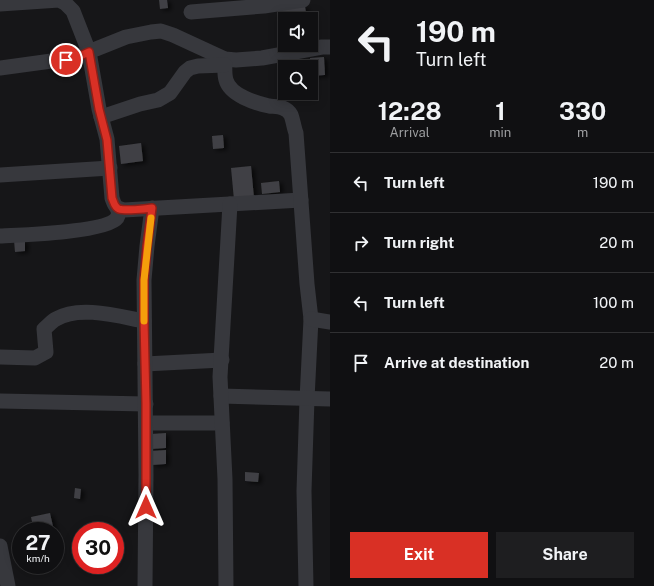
<!DOCTYPE html>
<html lang="en">
<head>
<meta charset="utf-8">
<style>
	body { margin:0; font-family:"Public Sans",sans-serif; background:#1e1e20; color:#f1f3f6; height:100vh; display:flex; flex-direction:column; font-size:15px; white-space:nowrap }
	* { box-sizing:border-box; margin:0 }
	p { font-size:13px; color:#9c9d9f }
	.icon { flex:none; width:22px; height:22px; fill:none; stroke:currentColor; stroke-width:2; stroke-linecap:round; stroke-linejoin:round }
	.map { position:relative; flex:1; overflow:hidden }
	.side { display:flex; flex-direction:column; background:#101012; width:324px }
	.side>* { flex:none }
	.guide { background:#101012; color:#f1f3f6; overflow:hidden }
	.fabs { position:absolute; left:278px; top:12px; display:grid; gap:8px }
	.fabs a { display:grid; place-items:center; width:40px; height:40px; border-radius:0px; background:#101012; box-shadow:0 2px 10px #0003,0 0 0 1px #303032; font-size:20px }
	.speed { position:absolute; left:12px; top:522px; display:flex; gap:8px; font-size:20px; font-weight:700; text-align:center }
	.speed>* { display:grid; place-content:center; width:52px; height:52px; border-radius:50%; background:#101012; box-shadow:0 2px 10px #0003,0 0 0 1px #303032; line-height:1 }
	.speed small { font-size:10px; font-weight:400 }
	.speed .limit { border:6px solid #d22; background:#fff; color:#111 }
	.pin { position:absolute; display:grid; place-items:center; width:34px; height:34px; color:#fff; margin:-17px; border:2px solid #fff; border-radius:50%; box-shadow:0 1px 4px #0007 }
	.me { position:absolute; width:44px; margin:-22px; rotate:0deg; stroke-linejoin:round; filter:drop-shadow(0 0 3px #0008) }
	.turn { display:flex; align-items:center; gap:14px; height:84px; padding:0 20px; font-size:18px }
	.turn .icon { width:52px; height:52px; stroke-width:2.5 }
	.turn b { display:block; font-size:28px; line-height:34px }
	.eta { display:flex; justify-content:space-evenly; align-items:center; height:68px; text-align:center }
	.eta b { font-size:24px; font-weight:700; line-height:28px }
	.cta { display:flex; gap:8px; margin-top:auto; padding:8px 20px }
	.cta a { flex:1; height:46px; border-radius:0px; background:#d93025; color:#fff; font-size:16px; font-weight:700; line-height:46px; text-align:center }
	.cta a+a { background:#1e1e20; color:#f1f3f6 }
	ul { padding:0; list-style:none }
	li { display:flex; align-items:center; gap:12px; height:60px; padding:0 20px; border-top:1px solid #303032 }
	li div { flex:1 }
	li b { display:block; font-size:15px }
	li em { font-style:normal }
	main { display:flex; flex:1; min-height:0 }
	.map>svg:first-child { display:block }
</style>
</head>
<body>
<main>
<div class="map">
<svg width="330" height="586" viewBox="0 0 330 586">
	<defs>
		<filter id="shadow"><feDropShadow dx="3.5" dy="2" stdDeviation="2" flood-color="#0009"/></filter>
	</defs>
	<rect width="100%" height="100%" fill="#161618"/>
	<g fill="#404145" filter="url(#shadow)">
		<path d="M159 0H167L168 8 160 9Z"/>
		<path d="M305 6 307 19H285V26L282 27 280 9Z"/>
		<path d="M324 57 325 75 311 76 310 58Z"/>
		<path d="M223 135 224 148 213 149 212 136Z"/>
		<path d="M141 143 143 161 121 164 119 146Z"/>
		<path d="M251 166 254 198 234 200 231 168Z"/>
		<path d="M279 181 280 192 262 194 261 183Z"/>
		<path d="M14 240H25V251L15 252Z"/>
		<path d="M166 433V448L151 449V434Z"/>
		<path d="M166 450V464L152 465 151 451Z"/>
		<path d="M245 472 259 473 258 482 245 481Z"/>
		<path d="M75 488 81 489 80 499 74 498Z"/>
		<path d="M50 513 54 531H34L31 517Z"/>
	</g>
	<g fill="none" stroke-linecap="round" stroke-linejoin="round">
		<g stroke="#37383d" stroke-width="15">
			<path d="M0 4 59 0 65 3 73 11 89 52 99 109 107 139 112 198C115 206 115 208 124 210L301 200"/>
			<path d="M191 12 264 6 303 0"/>
			<path d="M225 59C225 65 224 73 226 80 230 95 255 103 269 106 277 107 286 106 291 115 293 120 294 128 296 133L307 284 311 319 307 399 304 491 306 586"/>
			<path d="M0 68 66 59 80 56 96 49 126 37 151 32 161 31 173 35 225 59 236 60 262 58 322 47H330"/>
			<path d="M101 117 140 104 158 100 170 93 185 72 190 68 198 66 225 65"/>
			<path d="M0 175 110 168"/>
			<path d="M0 236C20 235 107 232 117 218 119 215 118 212 118 209"/>
			<path d="M311 319 330 322"/>
			<path d="M0 357 35 358 46 352 44 329C48 326 52 321 56 319 79 305 118 316 144 321"/>
			<path d="M145 364 222 360"/>
			<path d="M221 396 330 399"/>
			<path d="M0 401 146 404"/>
			<path d="M146 423H222"/>
			<path d="M0 546 8 586"/>
			<path d="M145 586 146 475 144 280 147 246 152 208"/>
			<path d="M226 586 225 479 220 377 230 204"/>
		</g>
	</g>
	<g fill="none" stroke-linecap="round" stroke-linejoin="round">
		<defs>
			<path id="route" d="M66 60 80 56 89 52 99 109 107 140 112 198C114 202 114 207 119 209 125 211 145 209 152 208L147 246 144 280V320L146 404V507"/>
		</defs>
		<use href="#route" stroke="#8d1f18" stroke-width="10"/>
		<use href="#route" stroke="#d93025" stroke-width="7"/>
		<path stroke="#f59e0b" stroke-width="7" d="M144 321V280L151 218"/>
	</g>
</svg>
<div class="fabs">
<a><svg class="icon" aria-label="sound" viewBox="0 0 24 24"><path d="M4 9h4l5-4v14l-5-4H4zM17 9q2 3 0 6"/></svg></a>
<a><svg class="icon" aria-label="search" viewBox="0 0 24 24"><circle cx="10" cy="10" r="6"/><path d="M15 15l6 6"/></svg></a>
</div>
<div class="speed"><div>27<small>km/h</small></div><div class="limit">30</div></div>
<div class="pin" style="left:66px;top:60px;background:#d93025"><svg class="icon" aria-label="arrive" viewBox="0 0 24 24"><path d="M6 21V4h12l-3 4 3 4H6"/></svg></div>
<svg class="me" style="left:146px;top:507px" viewBox="-20 -20 40 40"><path d="M0-17L14 15 0 8-14 15z" fill="#d93025" stroke="#fff" stroke-width="4"/></svg>
</div>
<section class="side">
<div class="guide">
<div class="turn"><svg class="icon" aria-label="left" viewBox="0 0 24 24"><path d="M17 20v-9H6M10 6l-5 5 5 5"/></svg><div><b>190 m</b>Turn left</div></div>
</div>
<div class="eta">
<div><b>12:28</b><p>Arrival</p></div>
<div><b>1</b><p>min</p></div>
<div><b>330</b><p>m</p></div>
</div>
<ul>
<li><svg class="icon" aria-label="left" viewBox="0 0 24 24"><path d="M17 20v-9H6M10 6l-5 5 5 5"/></svg><div><b>Turn left</b></div><em>190 m</em></li>
<li><svg class="icon" aria-label="right" viewBox="0 0 24 24"><path d="M7 20v-9h11M14 6l5 5-5 5"/></svg><div><b>Turn right</b></div><em>20 m</em></li>
<li><svg class="icon" aria-label="left" viewBox="0 0 24 24"><path d="M17 20v-9H6M10 6l-5 5 5 5"/></svg><div><b>Turn left</b></div><em>100 m</em></li>
<li><svg class="icon" aria-label="arrive" viewBox="0 0 24 24"><path d="M6 21V4h12l-3 4 3 4H6"/></svg><div><b>Arrive at destination</b></div><em>20 m</em></li>
</ul>
<div class="cta"><a>Exit</a><a>Share</a></div>
</section>
</main>
</body>
</html>
